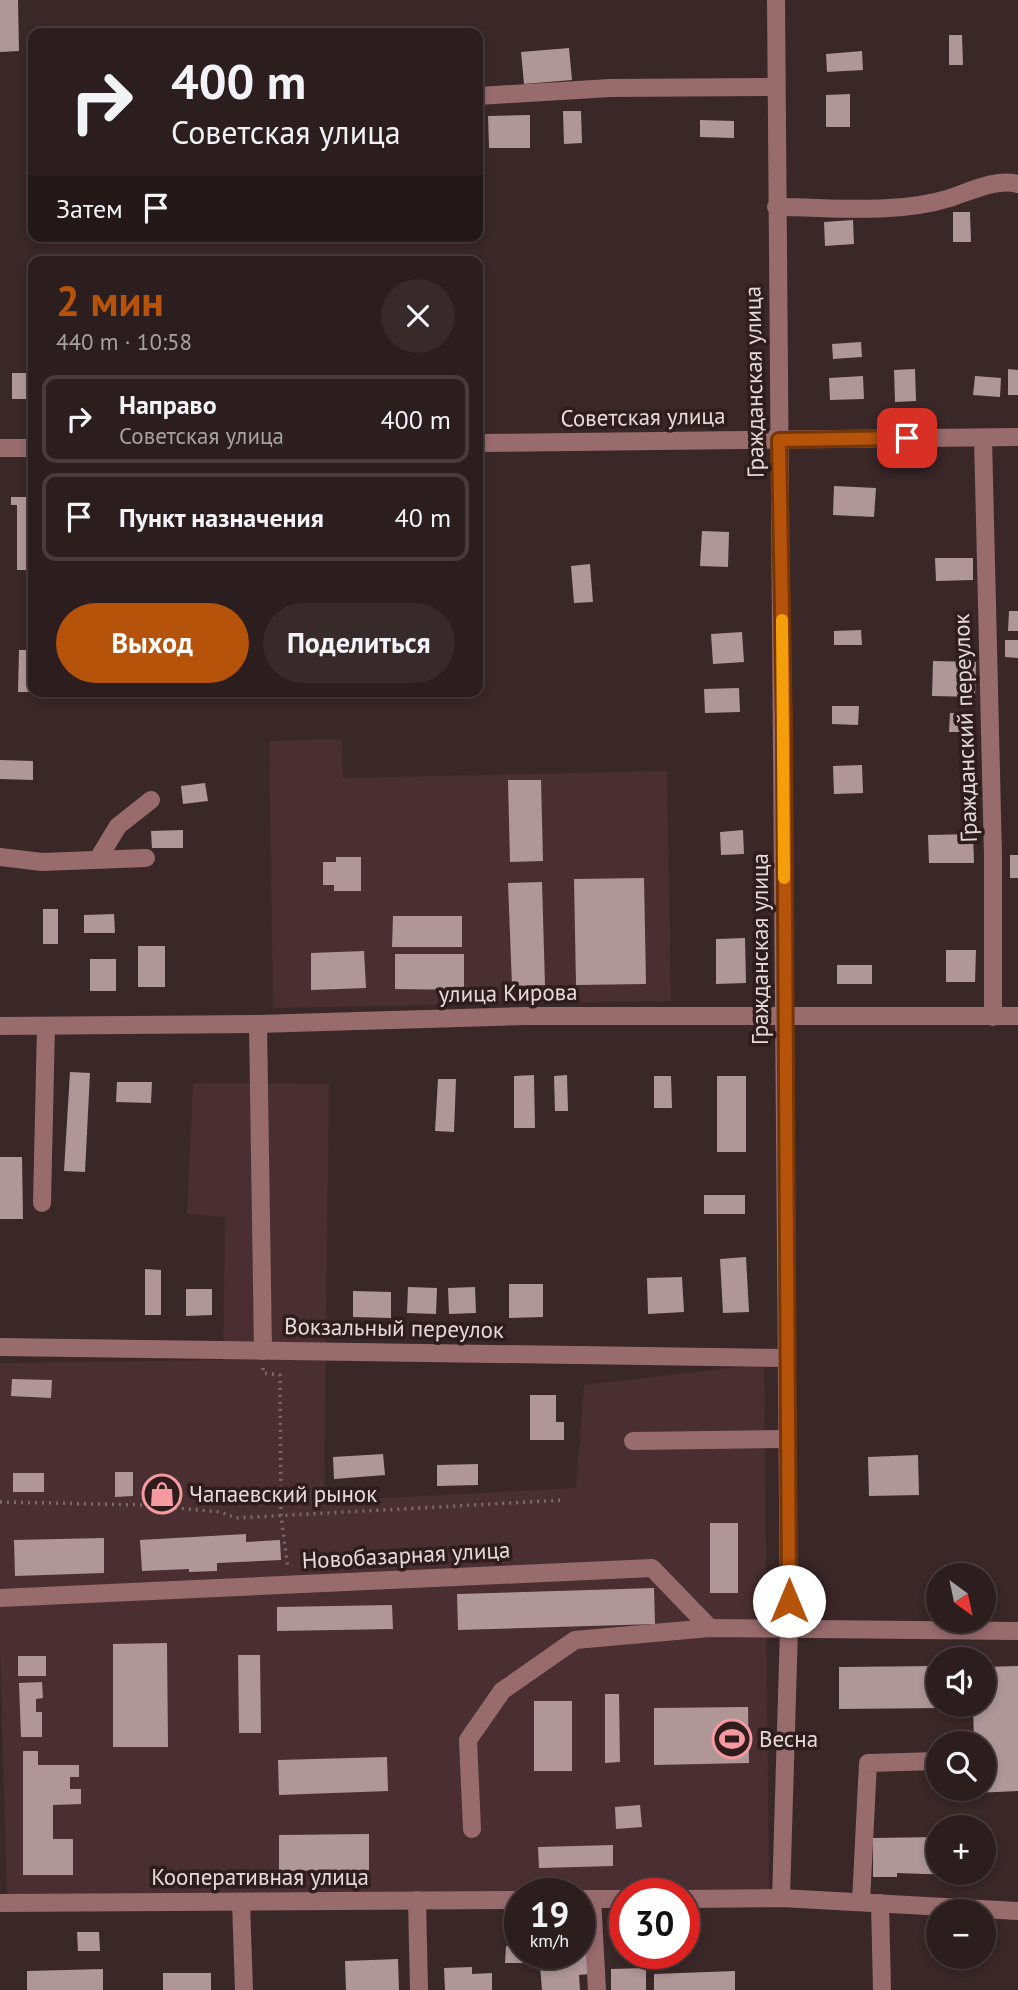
<!DOCTYPE html>
<html lang="ru">
<head>
<meta charset="utf-8">
<style>
	body { margin:0; font-family:"PT Sans",sans-serif; background:#382a2b; color:#f1f3f6; height:100vh; display:flex; flex-direction:column; font-size:26px; white-space:nowrap }
	* { box-sizing:border-box; margin:0 }
	p { font-size:23px; color:#a6a2a4 }
	.icon { flex:none; width:38px; height:38px; fill:none; stroke:currentColor; stroke-width:2; stroke-linecap:round; stroke-linejoin:round }
	.map { position:relative; flex:1; overflow:hidden }
	.details { position:absolute; left:28px; top:256px; width:455px; height:441px; display:flex; flex-direction:column; background:#2c1d1e; border-radius:14px; box-shadow:0 4px 10px #0003,0 0 0 2px #483b3c }
	.details>* { flex:none }
	.guide { position:absolute; left:28px; top:28px; width:455px; height:214px; border-radius:14px; box-shadow:0 4px 10px #0003,0 0 0 2px #483b3c; background:#2c1d1e; color:#f1f3f6; overflow:hidden }
	.needle { width:46px; rotate:147deg }
	.buttons { position:absolute; left:926px; top:1563px; display:grid; gap:14px }
	.buttons a { display:grid; place-items:center; width:70px; height:70px; border-radius:50%; background:#2c1d1e; box-shadow:0 4px 10px #0003,0 0 0 2px #483b3c; font-size:35px }
	.speed { position:absolute; left:504px; top:1878px; display:flex; gap:14px; font-size:35px; font-weight:700; text-align:center }
	.speed>* { display:grid; place-content:center; width:91px; height:91px; border-radius:50%; background:#2c1d1e; box-shadow:0 4px 10px #0003,0 0 0 2px #483b3c; line-height:1 }
	.speed small { font-size:18px; font-weight:400 }
	.speed .limit { border:10px solid #d22; background:#fff; color:#111 }
	.pin { position:absolute; display:grid; place-items:center; width:60px; height:60px; color:#fff; margin:-30px; border-radius:14px; box-shadow:0 4px 10px #0006 }
	.me { position:absolute; width:77px; margin:-38px; rotate:0deg; stroke-linejoin:round; filter:drop-shadow(0 0 5px #0008) }
	.turn { display:flex; align-items:center; gap:24px; height:147px; padding:0 28px; font-size:32px }
	.turn .icon { width:91px; height:91px; stroke-width:2.5 }
	.turn b { display:block; font-size:49px; line-height:60px }
	.then { display:flex; align-items:center; height:66px; padding:0 28px; background:#0003; gap:14px; font-size:26px }
	.round { display:grid; place-items:center; flex:none; width:74px; height:74px; border-radius:37px; background:#382a2b }
	.summary { display:flex; align-items:center; justify-content:space-between; height:119px; padding:0 28px }
	h1 { font-size:42px; font-weight:600; line-height:52px; color:#b45309 }
	.action { display:flex; gap:14px; margin-top:auto; padding:14px 28px }
	.action a { flex:1; height:80px; border-radius:42px; background:#b45309; color:#fff; font-size:28px; font-weight:600; line-height:80px; text-align:center }
	.action a+a { background:#382a2b; color:#f1f3f6 }
	ul { padding:0; list-style:none }
	li { display:flex; align-items:center; gap:21px; height:88px; margin:0 14px 10px; padding:0 14px; border:4px solid #483b3c; border-radius:14px }
	li div { flex:1 }
	li b { display:block; font-size:26px }
	li em { font-style:normal }
	.map>svg:first-child { display:block }
</style>
</head>
<body>
<div class="map">
<svg width="1018" height="1990" viewBox="0 0 1018 1990">
	<rect width="100%" height="100%" fill="#3a2728"/>
	<g fill="#492f31">
		<path d="M342 739 343 778 667 771 671 1001 273 1008 269 741Z"/>
		<path d="M193 1083 329 1084 324 1501 576 1488 584 1385 764 1364 769 1890 7 1896 0 1650V1363L223 1360 225 1217 187 1214Z"/>
	</g>
	<g fill="#af9798">
		<path d="M0 0H18L19 51 0 52Z"/>
		<path d="M949 35H962L963 65H949Z"/>
		<path d="M569 48 572 80 524 84 521 52Z"/>
		<path d="M862 51 863 70 827 72 826 54Z"/>
		<path d="M850 94V127H826V95Z"/>
		<path d="M563 111H581L582 143 564 144Z"/>
		<path d="M530 115V148H489L488 116Z"/>
		<path d="M700 120 734 121V138L700 137Z"/>
		<path d="M953 212H970L971 242H953Z"/>
		<path d="M853 220 854 244 825 246 824 222Z"/>
		<path d="M861 342 862 357 833 359 832 344Z"/>
		<path d="M915 369 916 401 895 402 894 370Z"/>
		<path d="M1008 369 1018 370V395H1008Z"/>
		<rect x="12" y="373" width="17" height="26"/>
		<path d="M863 376 864 399 830 400 829 378Z"/>
		<path d="M975 376 1001 378 1000 397 973 395Z"/>
		<path d="M834 486 876 488 874 517 833 515Z"/>
		<path d="M11 497H33V570H17V505H11Z"/>
		<path d="M702 531 729 532 728 567 700 566Z"/>
		<path d="M935 558H973V580L936 581Z"/>
		<path d="M590 564 593 602 574 603 571 566Z"/>
		<path d="M1009 611H1018V631H1008Z"/>
		<path d="M861 630 862 645H834V631Z"/>
		<path d="M742 632 744 662 713 664 711 634Z"/>
		<path d="M1005 640H1018V658L1005 657Z"/>
		<path d="M19 650H33V692H18Z"/>
		<path d="M933 661 976 662 975 697 932 696Z"/>
		<path d="M739 688 740 712 705 713 704 689Z"/>
		<path d="M832 706H859L858 725 832 724Z"/>
		<path d="M950 713 974 714 973 732H949Z"/>
		<path d="M0 760 33 761V780L0 779Z"/>
		<path d="M862 765 863 793 834 794 833 766Z"/>
		<path d="M508 780H541L543 861 510 862Z"/>
		<path d="M205 783 208 801 183 804 181 786Z"/>
		<path d="M183 830V848H152L151 831Z"/>
		<path d="M743 830 744 854 721 855 720 832Z"/>
		<path d="M973 834 974 863H929L928 835Z"/>
		<rect x="1010" y="855" width="8" height="23"/>
		<path d="M336 857H361V891H334V885H323V862H336Z"/>
		<path d="M644 878 646 984 576 985 574 879Z"/>
		<path d="M542 882 545 985 512 986 508 883Z"/>
		<rect x="43" y="909" width="15" height="35"/>
		<path d="M114 914 115 933H84V915Z"/>
		<path d="M393 916H462V947H392Z"/>
		<path d="M745 938 746 983 716 984V939Z"/>
		<rect x="138" y="946" width="27" height="41"/>
		<path d="M946 950H976L975 982H946Z"/>
		<path d="M364 951 366 988 311 990V953Z"/>
		<path d="M395 954H464V990L395 989Z"/>
		<rect x="90" y="959" width="26" height="32"/>
		<rect x="837" y="965" width="35" height="19"/>
		<path d="M70 1072 90 1073 85 1172 64 1171Z"/>
		<path d="M534 1075 535 1128H514V1076Z"/>
		<path d="M567 1075 568 1111H555L554 1076Z"/>
		<path d="M654 1076H671L672 1108H654Z"/>
		<rect x="717" y="1076" width="29" height="76"/>
		<path d="M438 1079H456L454 1132 435 1131Z"/>
		<path d="M117 1082H152L151 1103 116 1102Z"/>
		<path d="M0 1157H22L23 1219H0Z"/>
		<rect x="704" y="1195" width="41" height="19"/>
		<path d="M746 1257 749 1312 723 1313 720 1259Z"/>
		<path d="M145 1269 161 1270V1315H145Z"/>
		<path d="M682 1277 684 1312 648 1314 647 1278Z"/>
		<path d="M509 1284H543V1317L509 1318Z"/>
		<path d="M408 1287 437 1288 436 1314 407 1313Z"/>
		<path d="M475 1287 476 1313 449 1314 448 1288Z"/>
		<path d="M186 1289H212V1315L186 1316Z"/>
		<path d="M353 1291 391 1292V1318L353 1317Z"/>
		<path d="M12 1379 52 1380 51 1398 11 1396Z"/>
		<path d="M530 1395H556V1422H564V1440H530Z"/>
		<path d="M383 1454 385 1475 334 1479 333 1457Z"/>
		<path d="M918 1455 919 1495 869 1496 868 1457Z"/>
		<path d="M478 1464V1485L437 1486V1465Z"/>
		<path d="M115 1472H133V1496L115 1497Z"/>
		<rect x="13" y="1473" width="31" height="19"/>
		<rect x="710" y="1523" width="28" height="70"/>
		<path d="M246 1534V1542L280 1540 281 1560 217 1563V1571L189 1572V1569L142 1571 140 1540Z"/>
		<path d="M104 1538V1573L15 1576 14 1540Z"/>
		<path d="M654 1588 655 1624 458 1630 457 1594Z"/>
		<path d="M392 1605 393 1629 277 1631V1607Z"/>
		<path d="M167 1643 168 1747H113V1644Z"/>
		<path d="M238 1655H260L261 1733H239Z"/>
		<rect x="18" y="1656" width="28" height="20"/>
		<path d="M938 1666V1704H947V1708L839 1709V1667Z"/>
		<path d="M1018 1666V1791L975 1793V1788H984V1743H974L973 1704H984V1667Z"/>
		<path d="M42 1682 43 1698 36 1699V1712H42V1737H21L19 1683Z"/>
		<path d="M605 1694H619L620 1762 605 1763Z"/>
		<rect x="534" y="1701" width="38" height="70"/>
		<path d="M748 1707 749 1763 654 1765V1708Z"/>
		<path d="M23 1751H38V1765H79V1777H70V1789H81V1804L53 1805V1839H73V1875H23Z"/>
		<path d="M387 1757 388 1791 279 1795 278 1760Z"/>
		<path d="M640 1805 642 1827 616 1829 615 1807Z"/>
		<path d="M369 1834V1870L279 1871V1835Z"/>
		<path d="M938 1837V1872H954V1875L897 1873V1877H873V1838Z"/>
		<path d="M613 1845V1866L539 1868 538 1847Z"/>
		<path d="M77 1932H99L100 1951H78Z"/>
		<path d="M506 1946H520V1953H526V1963H505Z"/>
		<path d="M589 1952 590 1974 579 1975 580 1990H542L540 1966 571 1965V1953Z"/>
		<path d="M398 1959 399 1990H346L345 1961Z"/>
		<path d="M472 1967V1974L492 1973V1990H445L444 1968Z"/>
		<path d="M646 1968V1990H611V1969Z"/>
		<path d="M103 1969V1990H27V1971Z"/>
		<path d="M735 1971V1990H654V1974Z"/>
		<rect x="163" y="1973" width="48" height="17"/>
	</g>
	<g fill="none" stroke-linecap="round" stroke-linejoin="round">
		<g stroke="#7b6b6c" stroke-width="3.5" stroke-dasharray="2 5" stroke-linecap="butt">
			<path d="M263 1368V1373L280 1375 281 1516 288 1569"/>
			<path d="M0 1502 142 1505 220 1512 236 1518 565 1500"/>
		</g>
		<g stroke="#986b6d" stroke-width="18">
			<path d="M776 0 789 1628 781 1898"/>
			<path d="M479 96 610 88 776 87"/>
			<path d="M776 207C833 207 895 215 950 198 971 191 997 178 1018 184"/>
			<path d="M983 438 993 856V1017"/>
			<path d="M478 443 1018 437"/>
			<path d="M0 448H33"/>
			<path d="M0 857 42 862 146 858"/>
			<path d="M98 859 118 826 151 800"/>
			<path d="M258 1024 263 1351"/>
			<path d="M0 1026 258 1024 523 1016H1018"/>
			<path d="M42 1203 46 1026"/>
			<path d="M0 1347 787 1358"/>
			<path d="M633 1441 787 1439"/>
			<path d="M0 1598 652 1568 710 1628"/>
			<path d="M472 1829 468 1740 502 1691 575 1640 710 1628 1018 1631"/>
			<path d="M579 1899H625"/>
			<path d="M592 1899 597 1990"/>
			<path d="M684 1899 781 1898 1018 1911"/>
			<path d="M417 1900 419 1990"/>
			<path d="M241 1902 244 1990"/>
			<path d="M861 1902 868 1763 938 1761"/>
			<path d="M0 1903 520 1900"/>
			<path d="M880 1903 882 1990"/>
		</g>
	</g>
	<g fill="none" stroke-linecap="round" stroke-linejoin="round">
		<defs>
			<path id="route" d="M789 1601 784 729 779 440 907 438"/>
		</defs>
		<use href="#route" stroke="#753606" stroke-width="18"/>
		<use href="#route" stroke="#b45309" stroke-width="12"/>
		<path stroke="#f59e0b" stroke-width="12" d="M782 620 784 878"/>
	</g>
	<defs>
		<symbol id="shop-ring" viewBox="-11 -11 22 22"><circle r="9.5" fill="#2f1d1e" stroke="#f49aa0" stroke-width="1.5"/><path d="M-5-2.5h2.3a2.7 3.5 0 0 1 5.4 0H5L5.5 6h-11ZM-1.5-2.5h3a1.5 2.3 0 0 0-3 0Z" fill="#f49aa0"/></symbol>
		<symbol id="stadium-ring" viewBox="-11 -11 22 22"><circle r="9.5" fill="#2f1d1e" stroke="#f49aa0" stroke-width="1.5"/><path d="M0-5a6.5 5 0 1 0 0 10a6.5 5 0 1 0 0-10ZM-3.5-1.8h7v3.6h-7Z" fill="#f49aa0"/></symbol>
	</defs>
	<g fill-rule="evenodd">
		<use href="#shop-ring" x="140" y="1472" width="44" height="44"/>
		<use href="#stadium-ring" x="710" y="1717" width="44" height="44"/>
	</g>
	<g text-anchor="middle" stroke-width="7" stroke-linejoin="round" paint-order="stroke">
		<g font-size="23" fill="#e6d9da" stroke="#2f1d1e">
			<text transform="translate(754 382) rotate(-91)" y="8">Гражданская улица</text>
			<text transform="translate(643 417) rotate(-1)" y="8">Советская улица</text>
			<text transform="translate(965 728) rotate(-92)" y="8">Гражданский переулок</text>
			<text transform="translate(760 949) rotate(-90)" y="8">Гражданская улица</text>
			<text transform="translate(508 993) rotate(-1)" y="8">улица Кирова</text>
			<text transform="translate(394 1328) rotate(1)" y="8">Вокзальный переулок</text>
			<text transform="translate(406 1555) rotate(-3)" y="8">Новобазарная улица</text>
			<text x="260" y="1885">Кооперативная улица</text>
		</g>
		<g font-size="23" fill="#e6d9da" stroke="#2f1d1e" text-anchor="start">
			<text x="189" y="1502">Чапаевский рынок</text>
			<text x="759" y="1747">Весна</text>
		</g>
	</g>
</svg>
<div class="buttons">
<a><svg class="needle" viewBox="-14 -14 28 28"><path d="M0-13l5 13h-10z" fill="#e53935"/><path d="M0 13l5-13h-10z" fill="#a6a2a4"/></svg></a>
<a><svg class="icon" aria-label="sound" viewBox="0 0 24 24"><path d="M4 9h4l5-4v14l-5-4H4zM17 9q2 3 0 6"/></svg></a>
<a><svg class="icon" aria-label="search" viewBox="0 0 24 24"><circle cx="10" cy="10" r="6"/><path d="M15 15l6 6"/></svg></a>
<a>+</a>
<a>−</a>
</div>
<div class="speed"><div>19<small>km/h</small></div><div class="limit">30</div></div>
<div class="pin" style="left:907px;top:438px;background:#d93025"><svg class="icon" aria-label="arrive" viewBox="0 0 24 24"><path d="M6 21V4h12l-3 4 3 4H6"/></svg></div>
<svg class="me" style="left:789px;top:1601px" viewBox="-20 -20 40 40"><circle r="19" fill="#fff"/><path d="M0-13L10 11 0 6-10 11z" fill="#b45309"/></svg>
<div class="guide">
<div class="turn"><svg class="icon" aria-label="right" viewBox="0 0 24 24"><path d="M7 20v-9h11M14 6l5 5-5 5"/></svg><div><b>400 m</b>Советская улица</div></div>
<div class="then">Затем<svg class="icon" aria-label="arrive" viewBox="0 0 24 24"><path d="M6 21V4h12l-3 4 3 4H6"/></svg></div>
</div>
<section class="details">
<div class="summary"><div><h1>2 мин</h1><p>440 m · 10:58</p></div><a class="round"><svg class="icon" aria-label="close" viewBox="0 0 24 24"><path d="M6 6l12 12M18 6L6 18"/></svg></a></div>
<ul>
<li><svg class="icon" aria-label="right" viewBox="0 0 24 24"><path d="M7 20v-9h11M14 6l5 5-5 5"/></svg><div><b>Направо</b><p>Советская улица</p></div><em>400 m</em></li>
<li><svg class="icon" aria-label="arrive" viewBox="0 0 24 24"><path d="M6 21V4h12l-3 4 3 4H6"/></svg><div><b>Пункт назначения</b></div><em>40 m</em></li>
</ul>
<div class="action"><a>Выход</a><a>Поделиться</a></div>
</section>
</div>
</body>
</html>
